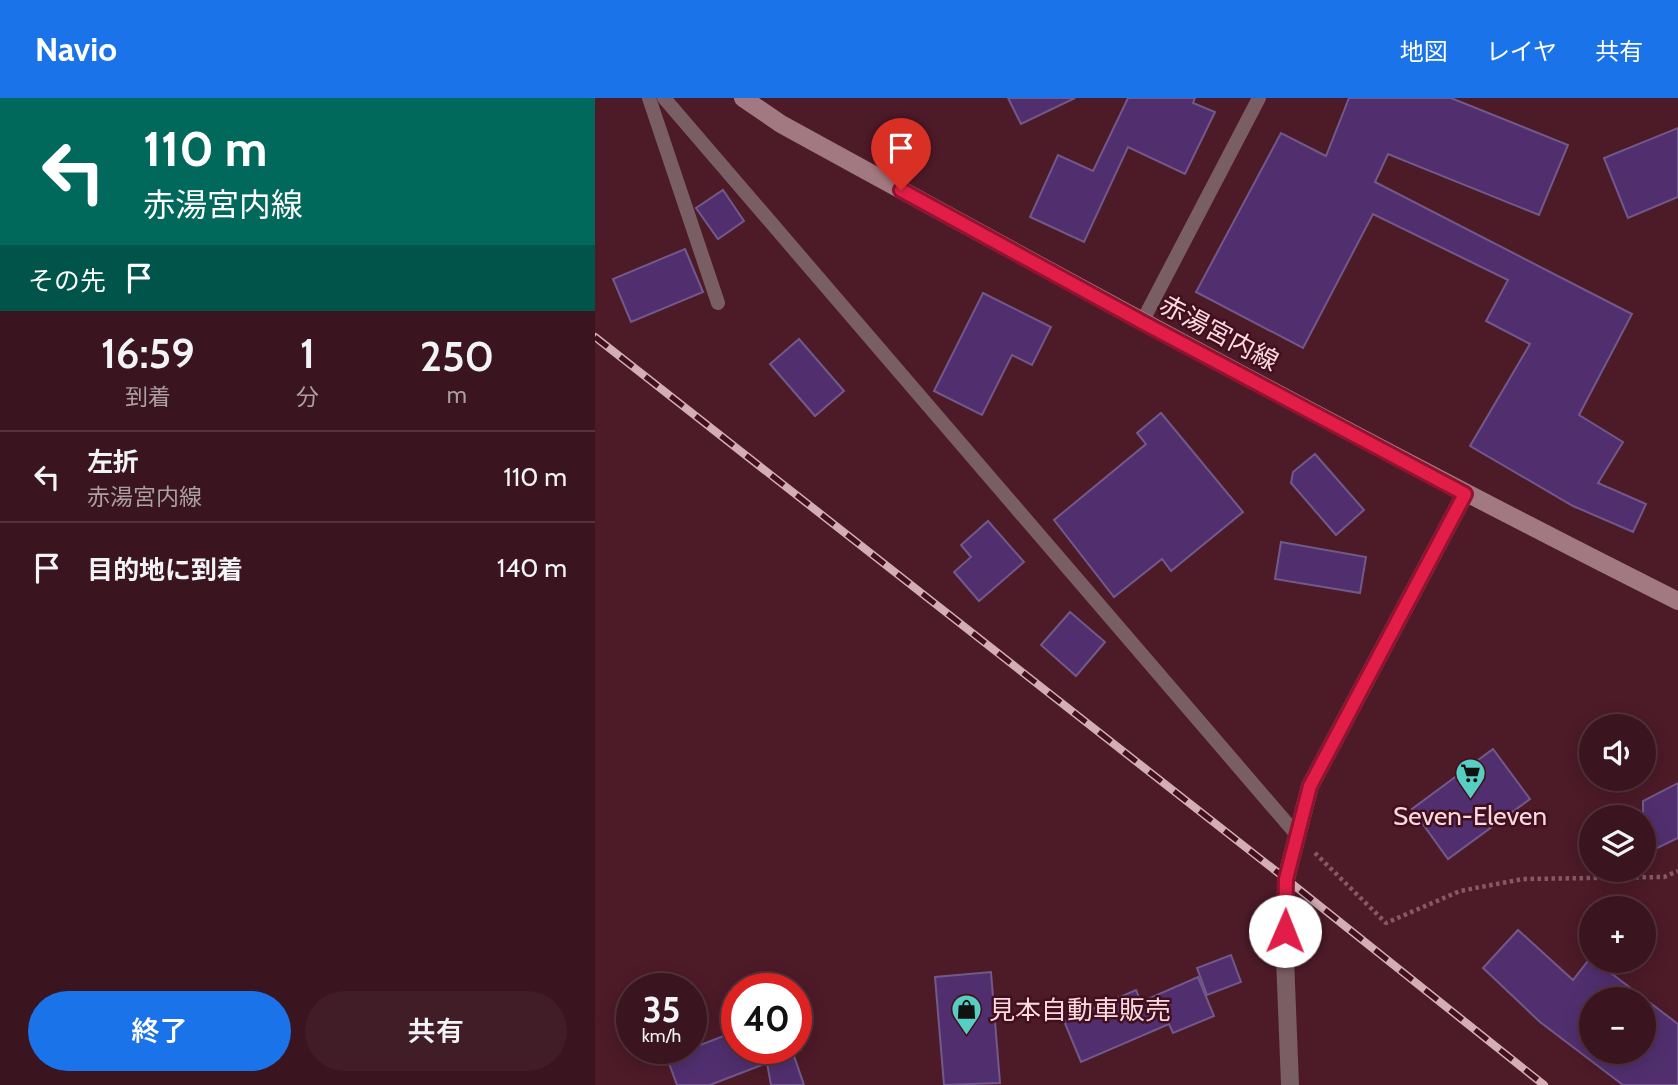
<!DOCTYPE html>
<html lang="ja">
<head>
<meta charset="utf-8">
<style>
	body { margin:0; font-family:Cabin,"Noto Sans JP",sans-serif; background:#411d27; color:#f1f3f6; height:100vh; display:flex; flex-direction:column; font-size:26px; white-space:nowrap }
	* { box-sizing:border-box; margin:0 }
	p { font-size:23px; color:#ab9ea4 }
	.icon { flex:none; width:38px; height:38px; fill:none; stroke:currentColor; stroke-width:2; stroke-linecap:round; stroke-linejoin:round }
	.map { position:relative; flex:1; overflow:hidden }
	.side { display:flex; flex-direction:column; background:#3a141e; width:595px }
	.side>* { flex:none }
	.guide { background:#00695c; color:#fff; overflow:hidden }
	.fabs { position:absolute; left:984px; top:616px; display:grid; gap:14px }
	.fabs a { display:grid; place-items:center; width:77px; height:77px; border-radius:50%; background:#3a141e; box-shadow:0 4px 18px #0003,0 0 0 2px #54333c; font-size:35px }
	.speed { position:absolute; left:21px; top:875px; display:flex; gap:14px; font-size:35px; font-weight:700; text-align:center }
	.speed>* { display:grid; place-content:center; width:91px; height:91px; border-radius:50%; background:#3a141e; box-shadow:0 4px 18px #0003,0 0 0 2px #54333c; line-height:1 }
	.speed small { font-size:18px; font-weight:400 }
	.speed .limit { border:10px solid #d22; background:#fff; color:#111 }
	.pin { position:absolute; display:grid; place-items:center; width:60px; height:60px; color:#fff; margin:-72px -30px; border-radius:50% 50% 50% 0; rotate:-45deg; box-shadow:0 0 7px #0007 }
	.pin .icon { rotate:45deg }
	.me { position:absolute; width:77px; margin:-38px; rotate:1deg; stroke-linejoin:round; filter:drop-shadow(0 0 5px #0008) }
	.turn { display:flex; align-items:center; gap:24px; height:147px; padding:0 28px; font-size:32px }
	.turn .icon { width:91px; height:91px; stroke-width:2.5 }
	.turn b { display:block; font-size:49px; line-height:60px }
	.then { display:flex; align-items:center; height:66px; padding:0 28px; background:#0003; gap:14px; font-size:26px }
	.eta { display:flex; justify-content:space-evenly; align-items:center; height:119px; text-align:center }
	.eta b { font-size:42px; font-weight:600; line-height:49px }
	.button { display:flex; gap:14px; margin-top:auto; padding:14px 28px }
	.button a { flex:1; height:80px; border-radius:42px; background:#1a73e8; color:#fff; font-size:28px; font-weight:600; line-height:80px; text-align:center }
	.button a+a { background:#411d27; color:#f1f3f6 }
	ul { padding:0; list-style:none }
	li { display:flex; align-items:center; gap:21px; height:91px; padding:0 28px; border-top:2px solid #54333c }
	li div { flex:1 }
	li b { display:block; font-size:26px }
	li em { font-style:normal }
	header { display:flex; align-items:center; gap:42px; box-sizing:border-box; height:98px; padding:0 35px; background:#1a73e8; color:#fff }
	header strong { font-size:33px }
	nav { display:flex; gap:38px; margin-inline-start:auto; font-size:24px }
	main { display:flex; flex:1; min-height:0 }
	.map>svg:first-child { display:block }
</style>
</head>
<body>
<header>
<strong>Navio</strong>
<nav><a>地図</a><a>レイヤ</a><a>共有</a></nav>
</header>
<main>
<section class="side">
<div class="guide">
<div class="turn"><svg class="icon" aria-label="left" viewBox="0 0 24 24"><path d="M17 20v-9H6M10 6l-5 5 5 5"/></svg><div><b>110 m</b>赤湯宮内線</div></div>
<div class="then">その先<svg class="icon" aria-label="arrive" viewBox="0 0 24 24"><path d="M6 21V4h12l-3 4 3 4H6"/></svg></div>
</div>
<div class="eta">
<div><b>16:59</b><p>到着</p></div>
<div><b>1</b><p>分</p></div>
<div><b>250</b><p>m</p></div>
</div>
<ul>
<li><svg class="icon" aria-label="left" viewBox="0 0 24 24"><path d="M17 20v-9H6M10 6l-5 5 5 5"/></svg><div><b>左折</b><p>赤湯宮内線</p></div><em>110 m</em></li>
<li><svg class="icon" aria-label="arrive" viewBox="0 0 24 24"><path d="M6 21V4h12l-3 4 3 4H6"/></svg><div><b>目的地に到着</b></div><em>140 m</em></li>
</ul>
<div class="button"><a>終了</a><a>共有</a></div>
</section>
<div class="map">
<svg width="1083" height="987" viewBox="0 0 1083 987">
	<rect width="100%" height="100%" fill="#4d1a28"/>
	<g fill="#512f6f" stroke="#715989" stroke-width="2" fill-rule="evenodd">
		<path d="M413 0H480L426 26Z"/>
		<path d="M533 0H600L598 5 620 14 590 76 533 49 489 144 435 119 463 57 498 73Z"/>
		<path d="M754 0H856L973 47 944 117 793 56 780 84 1037 216 984 317 1028 344 1003 385 1051 406 1038 434 978 408 875 348 935 246 891 223 913 182 778 116 708 250 601 194 686 35 731 58Z"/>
		<path d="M1083 30V99L1033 120 1009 60Z"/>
		<path d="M128 92 149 123 123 141 101 110Z"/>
		<path d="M90 151 108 194 36 224 18 181Z"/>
		<path d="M388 195 456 229 437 267 417 257 387 317 339 293Z"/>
		<path d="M204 241 249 293 220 318 175 266Z"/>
		<path d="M566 315 648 414 576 473 567 461 519 499 459 422 551 346 542 335Z"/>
		<path d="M720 356 769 412 741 437 696 385 698 374Z"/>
		<path d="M393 423 429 464 384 503 359 474 376 459 366 447Z"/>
		<path d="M686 444 771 459 765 495 680 481Z"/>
		<path d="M475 514 510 544 481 578 446 547Z"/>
		<path d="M898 651 935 701 853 761 817 711Z"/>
		<path d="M1083 685V740L1048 757V703Z"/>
		<path d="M923 832 978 882 996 859V863H1000L1083 926V987H1028L945 924 888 870ZM996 901H1048V954H996Z"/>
		<path d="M636 857 646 884 612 897 602 870Z"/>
		<path d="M396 874 405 985 349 987 340 879Z"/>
		<path d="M603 879 619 918 578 935 574 926 486 964 469 923 541 892 546 904Z"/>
		<path d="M136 935 142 950H205L206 952 198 955 209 987H176L172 965 115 987H82L72 960Z"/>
	</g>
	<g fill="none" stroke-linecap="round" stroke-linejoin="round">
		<path stroke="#865964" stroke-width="4.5" stroke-dasharray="3.5 3.5" stroke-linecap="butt" d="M720 755 791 825 865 793 928 781 1069 779 1083 773"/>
		<g stroke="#795e63" stroke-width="14">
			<path d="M54 0 123 205"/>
			<path d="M69 0 702 737"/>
			<path d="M547 224 664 0"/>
		</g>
		<path stroke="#795e63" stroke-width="18" d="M695 987 690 860 691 781 715 688 870 396"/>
		<path stroke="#a37981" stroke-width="18" d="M148 0 186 26C483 189 780 351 1083 503"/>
		<defs>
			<path id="rail" d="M0 239 691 781 949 987"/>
		</defs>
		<use href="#rail" stroke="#d3aeb5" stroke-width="8"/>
		<use href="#rail" stroke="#410f1e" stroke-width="5" stroke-dasharray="16" stroke-linecap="butt"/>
	</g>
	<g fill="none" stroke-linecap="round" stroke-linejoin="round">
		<defs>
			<path id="route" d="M306 92 547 224 870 396 715 688 691 781 690 833"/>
		</defs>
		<use href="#route" stroke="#92132f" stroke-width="18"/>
		<use href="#route" stroke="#e11d48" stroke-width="12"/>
	</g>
	<defs>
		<symbol id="supermarket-pin" viewBox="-11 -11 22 30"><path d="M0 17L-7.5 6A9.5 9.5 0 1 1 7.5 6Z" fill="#57cec2" stroke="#410f1e"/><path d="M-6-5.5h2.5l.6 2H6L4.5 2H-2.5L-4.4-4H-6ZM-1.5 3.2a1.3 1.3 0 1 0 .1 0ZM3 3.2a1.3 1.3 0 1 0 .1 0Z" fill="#111"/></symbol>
		<symbol id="shop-pin" viewBox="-11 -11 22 30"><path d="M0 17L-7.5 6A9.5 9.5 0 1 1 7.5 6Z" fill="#57cec2" stroke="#410f1e"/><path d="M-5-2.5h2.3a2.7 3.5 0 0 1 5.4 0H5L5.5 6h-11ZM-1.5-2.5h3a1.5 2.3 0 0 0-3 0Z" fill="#111"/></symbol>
	</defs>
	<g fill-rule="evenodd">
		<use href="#supermarket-pin" x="858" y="658" width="35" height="47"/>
		<use href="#shop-pin" x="354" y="894" width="35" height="47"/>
	</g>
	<g text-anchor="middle" stroke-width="5" stroke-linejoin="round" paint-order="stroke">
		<g font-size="26" fill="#fbd9df" stroke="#410f1e">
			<text transform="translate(624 235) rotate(28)" y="9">赤湯宮内線</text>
		</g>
		<g font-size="26" fill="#fbd9df" stroke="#410f1e">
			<text x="875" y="727">Seven-Eleven</text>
			<text x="394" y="921" text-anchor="start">見本自動車販売</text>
		</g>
	</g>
</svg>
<div class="fabs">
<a><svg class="icon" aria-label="sound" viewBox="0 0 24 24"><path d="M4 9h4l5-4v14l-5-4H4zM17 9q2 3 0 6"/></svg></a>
<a><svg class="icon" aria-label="layers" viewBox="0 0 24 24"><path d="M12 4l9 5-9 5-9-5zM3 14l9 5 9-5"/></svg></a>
<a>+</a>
<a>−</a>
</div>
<div class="speed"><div>35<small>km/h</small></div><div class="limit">40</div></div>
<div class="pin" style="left:306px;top:92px;background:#d93025"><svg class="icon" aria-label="arrive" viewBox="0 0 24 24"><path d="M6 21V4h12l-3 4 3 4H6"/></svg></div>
<svg class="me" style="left:690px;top:833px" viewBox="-20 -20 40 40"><circle r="19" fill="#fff"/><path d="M0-13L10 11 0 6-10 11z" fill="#e11d48"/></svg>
</div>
</main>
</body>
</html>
